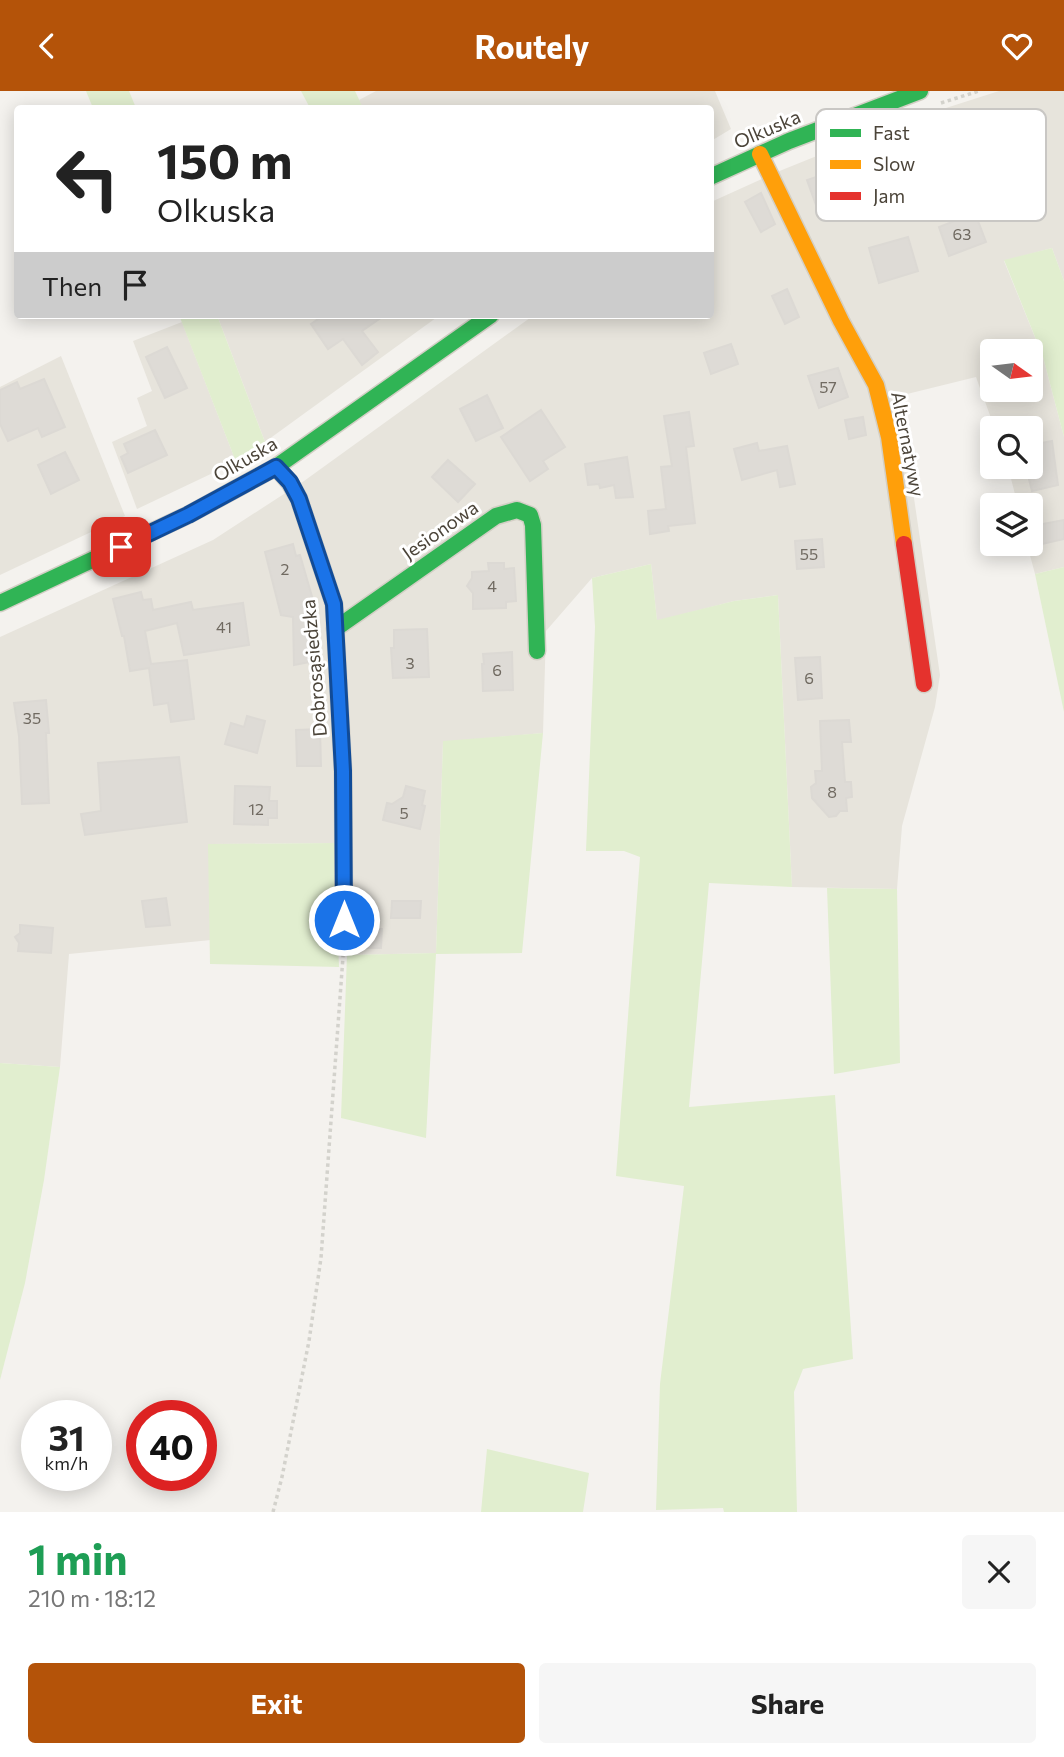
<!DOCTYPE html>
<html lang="en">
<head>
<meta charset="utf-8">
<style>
	body { margin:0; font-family:Commissioner,sans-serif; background:#f6f6f6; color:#222; height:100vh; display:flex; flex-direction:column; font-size:26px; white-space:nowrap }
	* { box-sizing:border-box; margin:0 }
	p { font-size:23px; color:#767676 }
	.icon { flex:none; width:38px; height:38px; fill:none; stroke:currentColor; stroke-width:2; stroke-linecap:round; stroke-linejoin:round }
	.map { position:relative; height:1421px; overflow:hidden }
	.drawer { display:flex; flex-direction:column; background:#fff; flex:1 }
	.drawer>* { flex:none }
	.hud { position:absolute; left:14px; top:14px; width:700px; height:214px; border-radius:7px; box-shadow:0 4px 18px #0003; background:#fff; color:#222; overflow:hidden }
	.needle { width:46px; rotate:104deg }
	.fabs { position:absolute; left:980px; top:248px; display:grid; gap:14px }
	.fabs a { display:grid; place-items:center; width:63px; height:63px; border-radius:7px; background:#fff; box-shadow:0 4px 18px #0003; font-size:35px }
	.speed { position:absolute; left:21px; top:1309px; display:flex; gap:14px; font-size:35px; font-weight:700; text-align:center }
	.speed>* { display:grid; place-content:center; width:91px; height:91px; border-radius:50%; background:#fff; box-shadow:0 4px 18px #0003; line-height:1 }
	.speed small { font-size:18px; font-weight:400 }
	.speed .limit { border:10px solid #d22; background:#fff; color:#111 }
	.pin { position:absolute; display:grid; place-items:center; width:60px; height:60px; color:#fff; margin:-30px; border-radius:14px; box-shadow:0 4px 10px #0006 }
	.me { position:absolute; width:77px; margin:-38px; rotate:0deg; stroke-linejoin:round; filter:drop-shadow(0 0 5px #0008) }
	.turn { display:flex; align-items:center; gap:24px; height:147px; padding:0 28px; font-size:32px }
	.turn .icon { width:91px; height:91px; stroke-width:2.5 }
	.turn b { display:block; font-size:49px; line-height:60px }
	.then { display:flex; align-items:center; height:66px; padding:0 28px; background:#0003; gap:14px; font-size:26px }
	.round { display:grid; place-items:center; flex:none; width:74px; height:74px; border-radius:7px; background:#f6f6f6 }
	.overview { display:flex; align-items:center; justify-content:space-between; height:119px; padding:0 28px }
	h1 { font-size:42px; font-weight:700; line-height:52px; color:#1e9e55 }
	.cta { display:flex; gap:14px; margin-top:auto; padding:14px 28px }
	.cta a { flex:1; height:80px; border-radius:7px; background:#b45309; color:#fff; font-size:28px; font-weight:700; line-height:80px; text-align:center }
	.cta a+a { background:#f6f6f6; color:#222 }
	header { display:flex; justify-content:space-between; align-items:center; height:91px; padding:0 28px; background:#b45309; color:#fff; font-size:32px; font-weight:700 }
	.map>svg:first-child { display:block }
</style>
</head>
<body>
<header><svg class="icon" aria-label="back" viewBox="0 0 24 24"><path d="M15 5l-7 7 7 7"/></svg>Routely<svg class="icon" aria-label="heart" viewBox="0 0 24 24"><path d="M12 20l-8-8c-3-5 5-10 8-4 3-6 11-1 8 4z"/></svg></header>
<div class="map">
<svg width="1064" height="1421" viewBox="0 0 1064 1421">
	<rect width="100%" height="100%" fill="#f4f2ee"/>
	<g fill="#e7e4dc" fill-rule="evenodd">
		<path d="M376 0H715L731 38 711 50 710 18H363L359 9Z"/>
		<path d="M999 0H1064V190L1052 157 1004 170 1043 266 1064 346V476L1035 483 1027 453H1031V415H1018L1008 376H1031V338H995L976 286 899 305 940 584 935 616 902 735 897 798 792 796 778 504 734 510 657 530 651 473 592 487 546 540 543 642 443 651 436 862 347 864 350 752 209 753 211 849 69 863 60 976 0 972V546L213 449 304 390 534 224H710L711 111 782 79 896 33ZM992 261H1031V299H992Z"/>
		<path d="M217 224H440L265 351Z"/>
		<path d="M182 231 236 371 137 418 112 351 147 335 137 307 152 300 133 250Z"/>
		<path d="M61 265 125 425 0 484V296Z"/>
	</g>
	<g fill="#e1eecf">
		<path d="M86 0H129L136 17H93Z"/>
		<path d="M301 0H355L363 17H310Z"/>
		<path d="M1052 157 1064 190V346L1043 266 1004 169Z"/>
		<path d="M179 224H217L265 351 236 371Z"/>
		<path d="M651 473 657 529 734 510 778 504 792 796 709 792 689 1016 835 1004 853 1268 803 1278 794 1301 797 1421H724L723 1417 656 1419 660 1293 684 1095 616 1085 640 766 624 760H586L595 536 592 487Z"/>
		<path d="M1064 476V621L1035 483Z"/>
		<path d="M543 642 522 862 436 863 426 1047 341 1027 347 864 436 862 443 650Z"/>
		<path d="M334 752 339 876 210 873 208 753Z"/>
		<path d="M827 797 897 798 900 972 834 983Z"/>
		<path d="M0 972 60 976 44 1089 25 1192 0 1289Z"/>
		<path d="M487 1358 589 1382 583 1421H481Z"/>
	</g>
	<g fill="#dedbd6" stroke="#dcd9d4" stroke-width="2">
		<path d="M828 82 837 106 816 114 807 89Z"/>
		<path d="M761 102 775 133 761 141 745 111Z"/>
		<path d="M975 122 986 151 949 165 939 136Z"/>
		<path d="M908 146 918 180 879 192 869 157Z"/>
		<path d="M787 198 799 226 785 233 772 205Z"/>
		<path d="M324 224H385L362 240 378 261 362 274 343 248 328 258 311 233Z"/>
		<path d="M731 253 738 273 711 283 704 262Z"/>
		<path d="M167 256 187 297 165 307 146 266Z"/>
		<path d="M838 277 848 306 819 317 808 285Z"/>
		<path d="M44 288 65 336 42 346 38 337 8 350 0 333V299L17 291 20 298Z"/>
		<path d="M487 304 503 337 476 350 460 318Z"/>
		<path d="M541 319 565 356 543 370 548 378 530 390 501 346Z"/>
		<path d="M689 321 694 355 686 356 695 432 668 435 669 440 650 443 648 420 666 418 661 376 672 375 664 325Z"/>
		<path d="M863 326 866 344 849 348 845 329Z"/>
		<path d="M155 339 167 364 128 382 121 366 128 362 124 353Z"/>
		<path d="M1052 350 1058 394 1032 400 1026 376H1031V354Z"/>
		<path d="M757 352 759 360 787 355 795 393 780 396 777 379 742 389 734 358Z"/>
		<path d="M65 361 79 389 51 403 38 374Z"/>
		<path d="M627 366 633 406 616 407 614 394 600 397 599 393 588 394 585 373Z"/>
		<path d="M448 369 475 393 458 411 432 386Z"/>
		<path d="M1064 429V448L1037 454 1032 435Z"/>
		<path d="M822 448 824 476 797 478 795 450Z"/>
		<path d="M293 453 296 465 300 464 313 509H309L320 569 294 574 293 526 281 524 265 461Z"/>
		<path d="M488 472H504V478L514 477 516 510 506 511V517L473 518V502L467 495 472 487V481L489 480Z"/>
		<path d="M141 501 143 509 151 508 153 519 191 511 193 519 243 512 249 554 184 564 177 532 145 540 151 573 187 569 194 628 171 631 168 612 154 614 149 577 130 580 124 545H122L113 508Z"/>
		<path d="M427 538 429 586 393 587 391 557H394V539Z"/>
		<path d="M512 561 513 599 483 600 482 573H484L483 563Z"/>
		<path d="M820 566 822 607 798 609 795 567Z"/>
		<path d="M46 609 49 642H46L49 712 22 713 19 645 14 612Z"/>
		<path d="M247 625 265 630 257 662 225 653 231 632 244 636Z"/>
		<path d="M849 629 851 651H842L845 691H851L852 706 846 707 847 720H840L836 725 829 726 812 707 811 696 816 692 815 680H822L820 630Z"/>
		<path d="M320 638 321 675H297L296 639Z"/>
		<path d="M179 666 187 731 85 744 81 723 101 720 98 672Z"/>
		<path d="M235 695 270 696 269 710H277V727H268V734L234 733Z"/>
		<path d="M406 695 425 700 422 714 425 715 420 738 383 729 387 712 392 713 403 706Z"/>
		<path d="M166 807 170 834 146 836 142 810Z"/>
		<path d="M392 810H421L420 827H391Z"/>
		<path d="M20 834 53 837 51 862 18 860 19 852 15 846 20 842Z"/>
		<path d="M358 837 382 838 381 857H357Z"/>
	</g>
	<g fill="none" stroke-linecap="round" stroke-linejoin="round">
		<defs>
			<g id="fast">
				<path d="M710 86 789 50 920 0"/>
				<path d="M276 376 290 392 299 408 334 513 343 680 344 829"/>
				<path d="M0 512 188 424 276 376 491 224"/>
				<path d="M335 538 496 425 517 419 530 424 533 434 537 560"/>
			</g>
			<path id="slow" d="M760 63 841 230 876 294 889 346 904 453"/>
			<path id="jam" d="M904 453 924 593"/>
		</defs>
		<use href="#fast" stroke="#d3cfc5" stroke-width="19"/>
		<use href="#slow" stroke="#d3cfc5" stroke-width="19"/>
		<use href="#jam" stroke="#d3cfc5" stroke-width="19"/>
		<g stroke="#d3d2cc" stroke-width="3.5" stroke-dasharray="3.5 3.5" stroke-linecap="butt">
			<path d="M941 12 979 0"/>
			<path d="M273 1421 282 1386 309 1250 321 1167 344 852"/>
		</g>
		<use href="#fast" stroke="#30b455" stroke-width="16"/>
		<use href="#slow" stroke="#ff9f0a" stroke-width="16"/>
		<use href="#jam" stroke="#e5322d" stroke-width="16"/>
	</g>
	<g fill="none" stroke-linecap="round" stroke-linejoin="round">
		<defs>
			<path id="route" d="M121 456 188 424 276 376 290 391 299 408 334 513 343 680 344 829"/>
		</defs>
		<use href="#route" stroke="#114b97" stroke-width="18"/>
		<use href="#route" stroke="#1a73e8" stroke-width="12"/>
	</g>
	<g text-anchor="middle" stroke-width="6" stroke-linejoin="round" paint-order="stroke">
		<g font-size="16" fill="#706a61">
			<text x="962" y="149">63</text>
			<text x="828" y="302">57</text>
			<text x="809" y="469">55</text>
			<text x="285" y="484">2</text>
			<text x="492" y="501">4</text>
			<text x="224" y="542">41</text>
			<text x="410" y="578">3</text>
			<text x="497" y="585">6</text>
			<text x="809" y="593">6</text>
			<text x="32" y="633">35</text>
			<text x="832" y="707">8</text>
			<text x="256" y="724">12</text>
			<text x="404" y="728">5</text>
		</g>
		<g font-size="19" fill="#4b4439" stroke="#fff">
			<text transform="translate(767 38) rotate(-23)" y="7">Olkuska</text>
			<text transform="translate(908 353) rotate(79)" y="7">Alternatywy</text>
			<text transform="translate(245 368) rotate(-30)" y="7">Olkuska</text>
			<text transform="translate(440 439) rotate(-35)" y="7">Jesionowa</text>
			<text transform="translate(314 577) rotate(-95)" y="7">Dobrosąsiedzka</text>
		</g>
	</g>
	<rect x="816" y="18" width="230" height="112" rx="10" fill="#fff" stroke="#c9c7c4" stroke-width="2"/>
	<rect x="830" y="38" width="31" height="8" fill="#30b455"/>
	<rect x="830" y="69" width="31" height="9" fill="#ff9f0a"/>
	<rect x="830" y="101" width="31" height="8" fill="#e5322d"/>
	<g font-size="19" fill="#4b4439">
		<text x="873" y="49">Fast</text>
		<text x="873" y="80">Slow</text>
		<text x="873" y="112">Jam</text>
	</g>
</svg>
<div class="fabs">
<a><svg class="needle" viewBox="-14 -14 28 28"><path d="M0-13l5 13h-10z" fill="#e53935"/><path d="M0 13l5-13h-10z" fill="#767676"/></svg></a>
<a><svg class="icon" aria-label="search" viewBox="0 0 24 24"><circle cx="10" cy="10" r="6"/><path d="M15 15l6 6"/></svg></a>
<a><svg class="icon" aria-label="layers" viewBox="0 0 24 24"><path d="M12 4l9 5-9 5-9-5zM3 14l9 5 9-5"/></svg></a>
</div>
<div class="speed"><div>31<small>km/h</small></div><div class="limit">40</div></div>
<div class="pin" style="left:121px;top:456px;background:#d93025"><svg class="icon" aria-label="arrive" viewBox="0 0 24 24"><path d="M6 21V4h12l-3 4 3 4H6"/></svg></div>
<svg class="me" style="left:344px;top:829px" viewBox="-20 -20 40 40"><circle r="17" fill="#1a73e8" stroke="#fff" stroke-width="3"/><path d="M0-11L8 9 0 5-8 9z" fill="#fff"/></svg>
<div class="hud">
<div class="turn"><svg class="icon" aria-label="left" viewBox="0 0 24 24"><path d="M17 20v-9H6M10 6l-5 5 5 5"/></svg><div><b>150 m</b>Olkuska</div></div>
<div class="then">Then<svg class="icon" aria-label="arrive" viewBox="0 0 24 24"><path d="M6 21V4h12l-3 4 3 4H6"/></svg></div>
</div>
</div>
<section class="drawer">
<div class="overview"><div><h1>1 min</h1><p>210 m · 18:12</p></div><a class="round"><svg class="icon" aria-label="close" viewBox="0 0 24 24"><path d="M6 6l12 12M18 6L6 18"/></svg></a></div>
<div class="cta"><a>Exit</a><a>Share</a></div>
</section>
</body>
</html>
